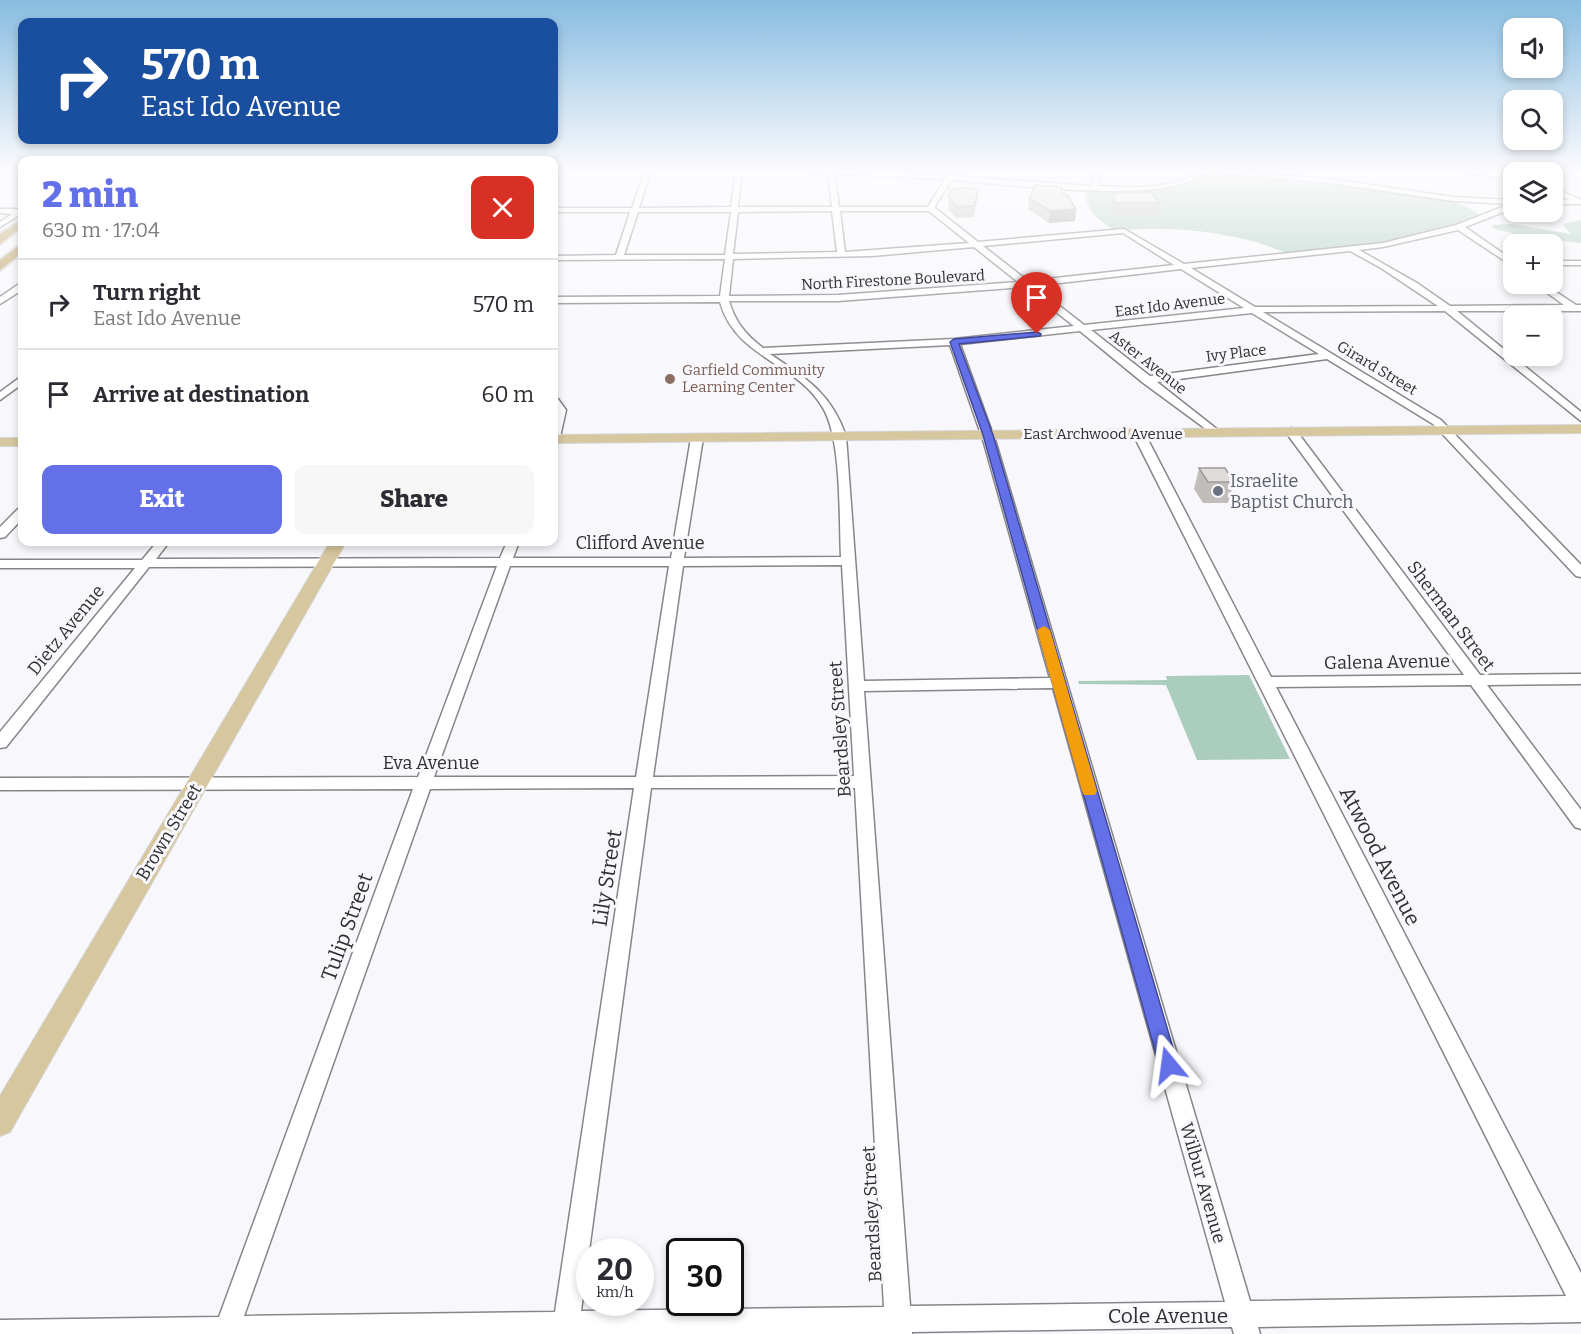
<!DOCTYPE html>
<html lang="en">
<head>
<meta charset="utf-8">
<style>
	body { margin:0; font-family:Bitter,serif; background:#f7f7f7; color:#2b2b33; height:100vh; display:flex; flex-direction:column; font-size:22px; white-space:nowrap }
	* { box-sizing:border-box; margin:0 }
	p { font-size:20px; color:#7c7c81 }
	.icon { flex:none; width:33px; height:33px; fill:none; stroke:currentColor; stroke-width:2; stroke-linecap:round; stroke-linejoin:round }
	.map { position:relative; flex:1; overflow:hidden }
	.panel { position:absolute; left:18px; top:156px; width:540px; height:390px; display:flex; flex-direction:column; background:#fff; border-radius:12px; box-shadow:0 3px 9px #0003 }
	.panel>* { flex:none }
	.top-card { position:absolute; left:18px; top:18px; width:540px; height:126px; border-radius:12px; box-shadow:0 3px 9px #0003; background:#1a4fa0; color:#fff; overflow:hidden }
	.tools { position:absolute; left:1503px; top:18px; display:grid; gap:12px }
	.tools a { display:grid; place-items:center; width:60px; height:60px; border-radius:12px; background:#fff; box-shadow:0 3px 9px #0003; font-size:30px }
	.speed { position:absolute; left:576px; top:1238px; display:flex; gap:12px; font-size:30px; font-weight:700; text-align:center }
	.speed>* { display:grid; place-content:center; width:78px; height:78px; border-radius:50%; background:#fff; box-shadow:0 3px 9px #0003; line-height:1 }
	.speed small { font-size:15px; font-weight:400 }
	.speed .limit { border:3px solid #111; border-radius:9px; background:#fff; color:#111 }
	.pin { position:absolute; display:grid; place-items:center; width:51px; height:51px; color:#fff; margin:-62px -26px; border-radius:50% 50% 50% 0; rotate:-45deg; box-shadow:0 0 6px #0007 }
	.pin .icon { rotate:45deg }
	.me { position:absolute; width:66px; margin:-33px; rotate:344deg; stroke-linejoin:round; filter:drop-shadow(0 0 4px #0008) }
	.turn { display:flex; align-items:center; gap:21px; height:126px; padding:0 24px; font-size:27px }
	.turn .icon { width:78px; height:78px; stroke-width:2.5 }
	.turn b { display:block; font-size:42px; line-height:51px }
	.round { display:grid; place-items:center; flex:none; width:63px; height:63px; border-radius:12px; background:#f7f7f7 }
	.headline { display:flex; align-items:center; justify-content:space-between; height:102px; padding:0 24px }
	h1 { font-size:36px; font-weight:800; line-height:45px; color:#6370e8 }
	.cta { display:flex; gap:12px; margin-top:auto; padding:12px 24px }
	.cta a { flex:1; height:69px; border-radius:12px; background:#6370e8; color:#fff; font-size:24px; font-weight:800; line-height:69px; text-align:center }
	.cta a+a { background:#f7f7f7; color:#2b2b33 }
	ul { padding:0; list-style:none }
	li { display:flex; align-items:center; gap:18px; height:90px; padding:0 24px; border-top:2px solid #e1e1e2 }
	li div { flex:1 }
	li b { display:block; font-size:22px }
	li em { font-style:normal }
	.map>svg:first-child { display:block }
</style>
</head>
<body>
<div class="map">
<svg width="1581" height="1334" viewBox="0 0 1581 1334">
	<rect width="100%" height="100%" fill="#f8f7fb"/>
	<g fill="#abcdbd">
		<path d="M1210 171C1251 174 1459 190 1478 214 1459 232 1325 255 1295 254 1281 253 1266 244 1252 241 1207 230 1161 226 1115 231 1099 220 1084 210 1086 189 1117 191 1150 193 1181 185 1192 183 1204 172 1210 171Z"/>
		<path d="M1581 220V243L1526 237 1492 228 1493 225 1511 224 1571 234 1563 224Z"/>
		<path d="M1249 675 1290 759 1197 760 1166 685 1079 684 1078 681 1167 680 1166 676Z"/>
	</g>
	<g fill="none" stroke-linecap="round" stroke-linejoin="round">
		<defs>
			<g id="minor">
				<path d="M6 171H14L0 178V173Z"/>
				<path d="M645 171H651L639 208 731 207 736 171H742L738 207H832L828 174 809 173 806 171 948 175 951 171H957L954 176 1091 186 1096 171H1102L1098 186C1123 188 1181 190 1198 171H1204C1179 208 998 183 952 180L936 204 935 208 978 242 1124 229 1184 264 1383 243 1456 225 1510 204 1453 201 1331 183 1219 173 1216 171 1331 179 1453 197 1514 200V208L1465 227 1514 261V267L1458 230 1383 247 1359 250 1417 283 1450 306 1564 305 1535 284H1544L1576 305H1581V311H1457L1581 412V421L1445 311 1263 312 1441 420 1581 565V577L1576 576 1433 424 1327 359 1157 382 1218 430 1220 432 1214 435 1142 382 1080 331 960 344 996 443 1250 1301 1566 1296 1133 434 1139 431 1145 434 1271 677 1464 675 1285 431 1291 428 1295 429 1480 675 1581 674V684L1487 685 1581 810V829L1575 827 1471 685 1276 687 1581 1273V1322L1258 1327 1260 1334H1234L1232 1327 912 1332V1334H0V1320L219 1317 413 789 0 790V778L418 777 497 566 149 567 6 747 0 748V732L135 568H0V560H142L157 542H169L156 559 500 558 507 542H519L513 558H671L691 438 697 435 703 438 684 558 841 557C839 517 842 440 823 408 797 362 736 359 720 302L554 303V297L720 296 725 259 554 260V256L616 255 630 212H554V208H632ZM835 174 945 179 928 207H839ZM832 211 837 252 733 254 738 212ZM840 211H929L969 243 845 252ZM638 212H731L725 255H624ZM1123 233 1174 265 1028 281 983 246ZM974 247 1018 282 838 295 729 296 733 259 872 256ZM1350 251 1381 268 1438 306 1255 307 1191 268ZM1181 269 1244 308 1084 325 1034 286ZM1024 287 1074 326 954 339 763 348C746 335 735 322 729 301H838ZM1252 313 1319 354 1150 376 1091 330ZM950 345 984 443 1050 678 864 681 846 436C831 393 806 378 770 354ZM842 565 854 776 653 777 683 566ZM510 566H669L636 777H434ZM1053 688 1225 1302 910 1306 864 691ZM634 788 555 1312 244 1316 430 789ZM651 788H855L884 1307 581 1311Z"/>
				<path d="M1462 171 1514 175V179L1465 173Z"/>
				<path d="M1552 187 1581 200V204H1552V200H1569L1552 192Z"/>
				<path d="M0 209H17L21 214 0 227V222L12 214 0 213Z"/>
				<rect x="1552" y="261" width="29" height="4"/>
				<path d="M19 284H22V290L0 304V297Z"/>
				<path d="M22 376V384L0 400V392Z"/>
				<path d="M554 398 558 399 566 410 560 437 554 440Z"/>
				<path d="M22 508V519L5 537 0 538V527L18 509Z"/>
			</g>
			<g id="major">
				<path d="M1581 425V433L554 443V435Z"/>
				<rect x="0" y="438" width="22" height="8"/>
				<path d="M330 542H346L10 1132 0 1136V1096Z"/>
			</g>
			<g id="highway">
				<path d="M22 219V227L0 244V234Z"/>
				<path d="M22 243V253L0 270V260Z"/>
			</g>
		</defs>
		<use href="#minor" stroke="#878589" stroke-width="3"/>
		<use href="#major" stroke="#d6d5d6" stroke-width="2"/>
		<use href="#highway" stroke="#d6d5d6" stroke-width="4"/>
		<use href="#minor" fill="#fff" fill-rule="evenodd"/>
		<use href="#major" fill="#d7c79f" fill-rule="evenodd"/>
		<use href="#highway" fill="#bca25f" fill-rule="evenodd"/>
	</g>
	<g fill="#c1bdbb">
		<path d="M1062 187V193L1076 209 1075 221 1049 223 1028 209 1029 198Z"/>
		<path d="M950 189 978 190 974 217 956 218 948 209Z"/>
		<path d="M1114 193 1161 203 1159 215H1112V204Z"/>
		<path d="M1199 468 1234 482 1228 503H1203L1194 489Z"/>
	</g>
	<path fill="#9d9a99" d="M1076 209 1075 221 1049 223 1050 211Z"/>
	<g fill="#e0dcda" stroke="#9d9a99" stroke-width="1.5">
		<path d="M1035 185 1062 187 1061 192 1068 196 1076 209 1050 211 1029 198Z"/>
		<path d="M970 188 978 190 975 206 957 207 949 198 950 189Z"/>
		<path d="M1150 192 1161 203H1114V193Z"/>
		<path d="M1199 468H1225L1234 482H1208Z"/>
	</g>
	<linearGradient id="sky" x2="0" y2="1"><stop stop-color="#87bce0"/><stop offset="0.48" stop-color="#fcfbfd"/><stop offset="1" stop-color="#fcfbfd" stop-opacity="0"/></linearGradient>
	<rect width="1581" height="358" fill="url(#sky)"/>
	<path fill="#6370e8" stroke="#404997" stroke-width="1.5" d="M1037 332 1041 334 1040 336 959 344 993 435 1178 1065 1176 1071 1169 1074 1162 1071 1159 1065 983 435 950 342 954 339Z"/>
	<path fill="#f59e0b" d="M1044 626 1050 630 1097 791 1095 795H1084L1082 791 1037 630Z"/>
	<circle fill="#8d6e63" stroke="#f8f7fb" stroke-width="2" cx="670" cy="379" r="6"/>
	<circle fill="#6b7280" stroke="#f8f7fb" stroke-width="2" cx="1218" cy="491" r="6"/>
	<g text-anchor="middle" stroke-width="6" stroke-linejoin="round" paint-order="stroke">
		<g font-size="15" fill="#302f30" stroke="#f8f7fb">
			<text transform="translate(893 280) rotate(-3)" y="5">North Firestone Boulevard</text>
			<text transform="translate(1170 305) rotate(-7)" y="5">East Ido Avenue</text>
			<text transform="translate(1236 353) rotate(-7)" y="5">Ivy Place</text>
			<text transform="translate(1148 362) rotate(38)" y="5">Aster Avenue</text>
			<text transform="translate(1377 368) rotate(31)" y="5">Girard Street</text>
			<text x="1103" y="439">East Archwood Avenue</text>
		</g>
		<g font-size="15" fill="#785e54" stroke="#f8f7fb" text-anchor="start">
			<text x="682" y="375">Garfield Community<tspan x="682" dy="17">Learning Center</tspan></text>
		</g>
		<g font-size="18" fill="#5b616d" stroke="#f8f7fb" text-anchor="start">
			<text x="1230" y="487">Israelite<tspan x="1230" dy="21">Baptist Church</tspan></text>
		</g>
		<g font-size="18" fill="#302f30" stroke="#f8f7fb">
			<text x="640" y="549">Clifford Avenue</text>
			<text transform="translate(1451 616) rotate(53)" y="6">Sherman Street</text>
			<text transform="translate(66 630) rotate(-51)" y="6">Dietz Avenue</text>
			<text transform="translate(1387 662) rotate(-1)" y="6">Galena Avenue</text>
			<text transform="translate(840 729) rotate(-94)" y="6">Beardsley Street</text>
			<text x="431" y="769">Eva Avenue</text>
			<text transform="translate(169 832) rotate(-59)" y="6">Brown Street</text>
			<text transform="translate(1203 1183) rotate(74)" y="6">Wilbur Avenue</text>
			<text transform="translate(872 1214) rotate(-93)" y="6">Beardsley Street</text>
		</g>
		<g font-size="21" fill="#302f30" stroke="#f8f7fb">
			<text transform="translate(1380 856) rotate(63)" y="7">Atwood Avenue</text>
			<text transform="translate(607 878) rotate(-81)" y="7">Lily Street</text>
			<text transform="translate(347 927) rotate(-70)" y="7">Tulip Street</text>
			<text x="1168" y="1323">Cole Avenue</text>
		</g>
	</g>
</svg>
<div class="tools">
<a><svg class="icon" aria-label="sound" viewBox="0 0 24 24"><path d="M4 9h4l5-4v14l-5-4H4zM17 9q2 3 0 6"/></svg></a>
<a><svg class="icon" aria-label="search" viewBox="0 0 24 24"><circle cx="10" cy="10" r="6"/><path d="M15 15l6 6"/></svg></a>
<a><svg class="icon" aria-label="layers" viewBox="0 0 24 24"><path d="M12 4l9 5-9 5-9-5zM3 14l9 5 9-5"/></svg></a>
<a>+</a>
<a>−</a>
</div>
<div class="speed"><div>20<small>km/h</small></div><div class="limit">30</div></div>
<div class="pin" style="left:1037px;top:334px;background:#d93025"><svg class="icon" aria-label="arrive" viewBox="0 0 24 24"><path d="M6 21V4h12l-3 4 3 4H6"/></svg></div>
<svg class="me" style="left:1169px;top:1065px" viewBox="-20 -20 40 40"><path d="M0-17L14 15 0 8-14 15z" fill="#6370e8" stroke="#fff" stroke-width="4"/></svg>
<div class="top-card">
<div class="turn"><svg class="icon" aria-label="right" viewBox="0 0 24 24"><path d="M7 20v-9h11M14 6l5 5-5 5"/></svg><div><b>570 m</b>East Ido Avenue</div></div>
</div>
<section class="panel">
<div class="headline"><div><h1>2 min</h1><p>630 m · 17:04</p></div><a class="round" style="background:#d93025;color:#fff"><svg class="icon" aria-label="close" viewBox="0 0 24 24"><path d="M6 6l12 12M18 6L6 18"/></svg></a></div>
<ul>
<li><svg class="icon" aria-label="right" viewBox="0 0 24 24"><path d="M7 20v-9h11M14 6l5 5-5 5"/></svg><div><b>Turn right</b><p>East Ido Avenue</p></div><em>570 m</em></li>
<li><svg class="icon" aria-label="arrive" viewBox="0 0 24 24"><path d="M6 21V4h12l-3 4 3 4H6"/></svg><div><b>Arrive at destination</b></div><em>60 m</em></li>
</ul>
<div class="cta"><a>Exit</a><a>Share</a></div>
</section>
</div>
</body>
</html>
